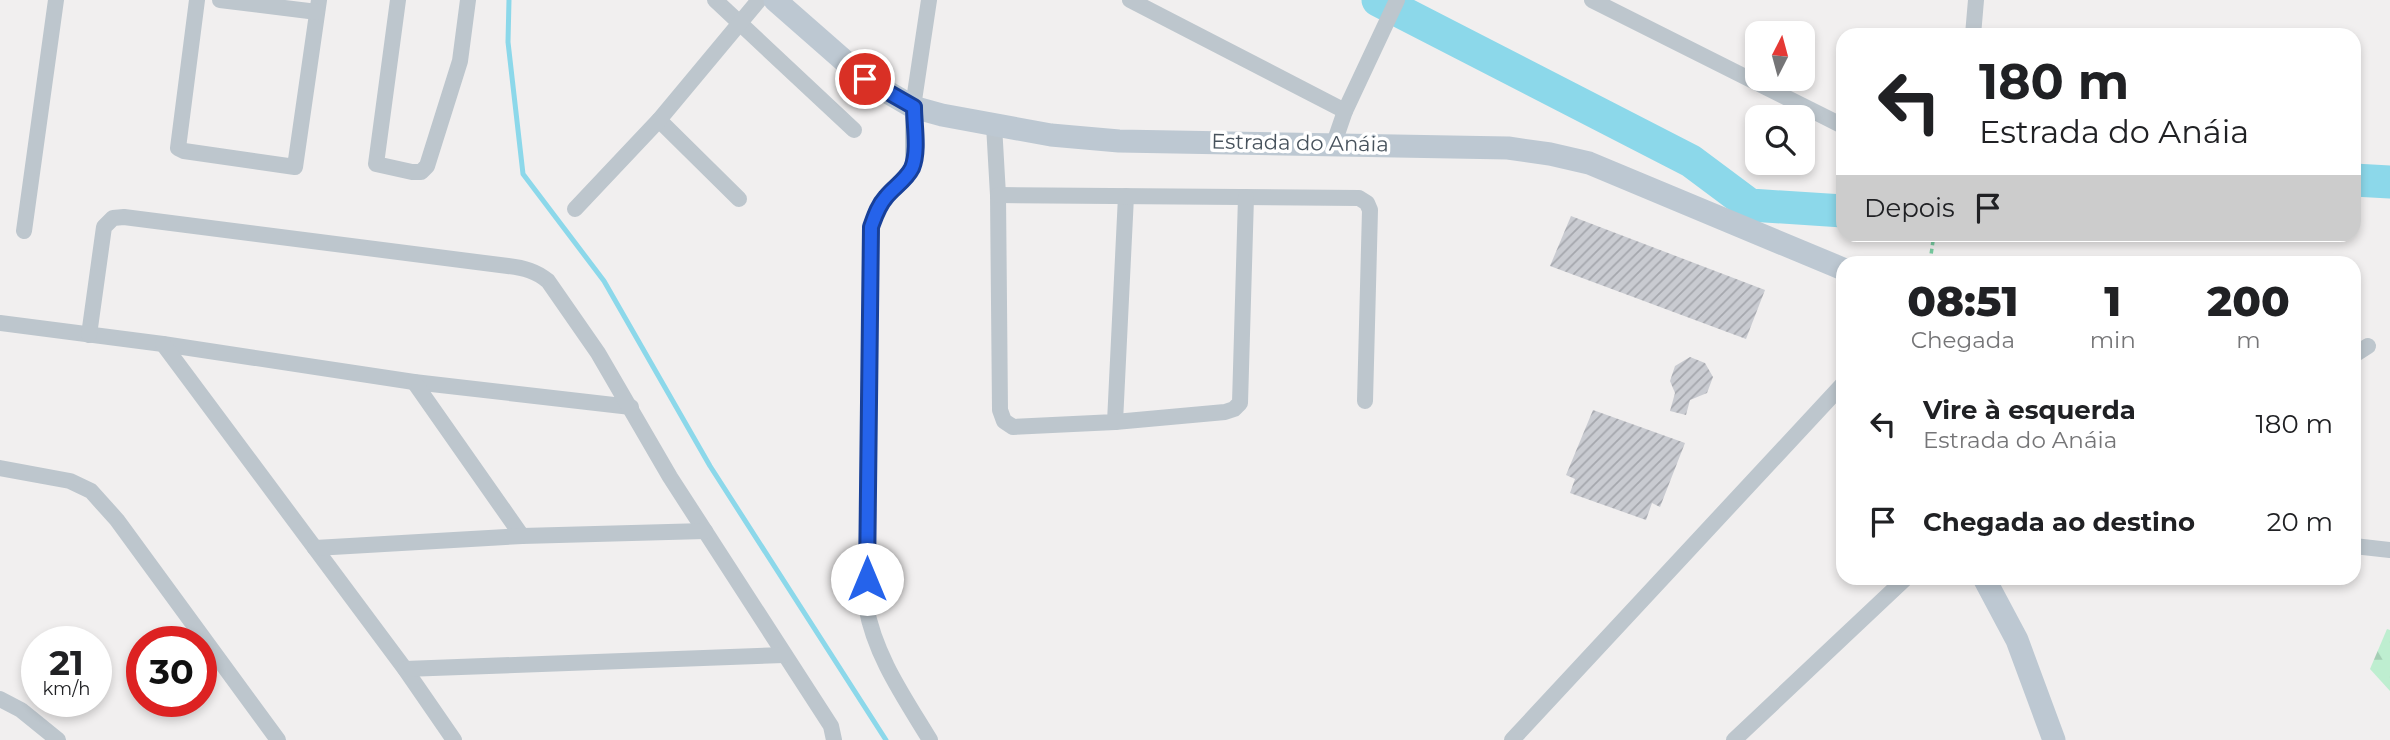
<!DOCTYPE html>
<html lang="pt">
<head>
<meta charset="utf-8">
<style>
	body { margin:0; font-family:Montserrat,sans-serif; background:#f2f2f2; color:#202124; height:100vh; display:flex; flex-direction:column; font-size:26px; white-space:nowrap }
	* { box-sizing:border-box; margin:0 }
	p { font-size:23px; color:#757577 }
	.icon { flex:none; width:38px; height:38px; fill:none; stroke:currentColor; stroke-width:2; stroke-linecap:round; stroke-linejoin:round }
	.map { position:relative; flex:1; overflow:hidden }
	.panel { position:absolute; left:1836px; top:256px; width:525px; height:329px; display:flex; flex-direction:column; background:#fff; border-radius:21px; box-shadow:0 4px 10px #0003 }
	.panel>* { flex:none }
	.banner { position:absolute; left:1836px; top:28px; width:525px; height:214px; border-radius:21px; box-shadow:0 4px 10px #0003; background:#fff; color:#202124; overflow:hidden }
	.needle { width:46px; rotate:6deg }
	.buttons { position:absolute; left:1745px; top:21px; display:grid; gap:14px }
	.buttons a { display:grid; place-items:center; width:70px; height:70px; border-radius:14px; background:#fff; box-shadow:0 4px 10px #0003; font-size:35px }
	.speed { position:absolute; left:21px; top:626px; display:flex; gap:14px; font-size:35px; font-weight:700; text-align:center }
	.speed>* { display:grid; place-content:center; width:91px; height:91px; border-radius:50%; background:#fff; box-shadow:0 4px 10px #0003; line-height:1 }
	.speed small { font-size:18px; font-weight:400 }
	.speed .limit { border:10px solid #d22; background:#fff; color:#111 }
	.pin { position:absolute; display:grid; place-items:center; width:60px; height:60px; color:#fff; margin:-30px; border:4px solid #fff; border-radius:50%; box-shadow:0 2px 7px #0007 }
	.me { position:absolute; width:77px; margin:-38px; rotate:0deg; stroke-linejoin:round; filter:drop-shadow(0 0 5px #0008) }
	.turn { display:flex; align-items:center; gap:24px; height:147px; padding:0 28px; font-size:32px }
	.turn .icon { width:91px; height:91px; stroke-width:2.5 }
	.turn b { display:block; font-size:49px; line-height:60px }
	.then { display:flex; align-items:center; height:66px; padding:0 28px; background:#0003; gap:14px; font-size:26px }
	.eta { display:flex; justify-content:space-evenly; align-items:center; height:119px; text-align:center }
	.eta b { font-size:42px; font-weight:800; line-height:49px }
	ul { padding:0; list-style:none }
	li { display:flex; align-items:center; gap:21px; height:98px; padding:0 28px }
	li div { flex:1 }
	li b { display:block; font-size:26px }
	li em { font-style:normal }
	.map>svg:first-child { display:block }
</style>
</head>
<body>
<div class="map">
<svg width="2390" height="740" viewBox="0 0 2390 740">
	<defs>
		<pattern id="forest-firs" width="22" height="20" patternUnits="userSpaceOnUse" patternTransform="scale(1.75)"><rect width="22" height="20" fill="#beeed0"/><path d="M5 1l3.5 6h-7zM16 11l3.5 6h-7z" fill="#a5ceb5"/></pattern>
		<pattern id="building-hatch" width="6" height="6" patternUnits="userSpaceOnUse" patternTransform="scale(1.75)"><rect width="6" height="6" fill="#c9cbd1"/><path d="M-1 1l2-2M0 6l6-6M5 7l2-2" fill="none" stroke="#a5a7ad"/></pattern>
	</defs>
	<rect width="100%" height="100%" fill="#f1efef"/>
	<path fill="url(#forest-firs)" d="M2387 629 2390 630V691L2370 669Z"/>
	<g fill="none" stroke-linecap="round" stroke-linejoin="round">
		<path stroke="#8cd8ea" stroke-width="5" d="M509 0 508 42 523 174 604 281 710 466 886 740"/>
		<g stroke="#8cd8ea" stroke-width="33">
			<path d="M1378 0 1691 161 1750 205 1843 211"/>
			<path d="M2354 180 2390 182"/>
		</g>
	</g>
	<g fill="url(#building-hatch)">
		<path d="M1571 216 1765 290 1746 339 1550 266Z"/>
		<path d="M1690 357 1705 363 1713 377 1707 393 1690 400 1686 415 1670 411 1675 393 1670 381 1675 366Z"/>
		<path d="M1593 410 1685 443 1660 507 1652 503 1646 520 1570 493 1575 479 1566 475Z"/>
	</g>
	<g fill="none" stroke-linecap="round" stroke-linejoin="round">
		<path stroke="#77cba0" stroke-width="3.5" stroke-dasharray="5 3.5" stroke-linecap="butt" d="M1930 262 1934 234"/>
		<g stroke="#bdc6cd" stroke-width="16">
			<path d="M197 0 178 148 184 151 295 167 319 0"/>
			<path d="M220 0 317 12"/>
			<path d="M398 0 376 164 412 172H421L427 166 460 61 468 0"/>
			<path d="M715 0 854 130"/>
			<path d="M929 0 913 107V165L907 177 886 197 877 210 871 227 866 606C875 656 904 697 930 740"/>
			<path d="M1130 0 1345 111"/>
			<path d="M1592 0 1843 126"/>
			<path d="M1973 35 1976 0"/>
			<path d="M659 120 739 199"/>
			<path d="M994 125 998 195 1000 410 1004 421 1013 427 1115 422 1126 196"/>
			<path d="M1334 143 1345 111 1397 0"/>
			<path d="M998 195 1359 198 1367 203 1370 210 1365 401"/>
			<path d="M575 209 659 120 759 0"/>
			<path d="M24 231 56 0"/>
			<path d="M0 323 163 344 414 382 631 407"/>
			<path d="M89 335 104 227 113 218 124 217 508 266C524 268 536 271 548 281L598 353 670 477 831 726 834 740"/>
			<path d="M163 344 405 669 454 740"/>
			<path d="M2354 355 2368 346"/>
			<path d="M414 382 522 536"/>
			<path d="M1115 422 1225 412 1234 409 1240 403 1246 197"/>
			<path d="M0 468 70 481 91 491 117 520 278 740"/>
			<path d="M2354 546 2390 550"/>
			<path d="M315 548 522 536 705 531"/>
			<path d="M405 669 784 655"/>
			<path d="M0 699 21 710 58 740"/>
			<path d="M1512 740 1843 384"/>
			<path d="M1734 740 1906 578"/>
		</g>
		<g stroke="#bdc8d2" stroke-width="23">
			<path d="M775 0 865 79 913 107 942 115 1051 135 1119 141 1508 148 1550 154 1589 163 1843 269"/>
			<path d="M1984 578 2017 640 2054 740"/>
		</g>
	</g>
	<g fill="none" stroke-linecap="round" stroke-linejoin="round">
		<defs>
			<path id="route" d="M865 79 914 107C914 125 919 151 912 168 906 180 894 187 886 197 878 206 875 216 871 227L867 579"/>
		</defs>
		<use href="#route" stroke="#184099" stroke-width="18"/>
		<use href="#route" stroke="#2563eb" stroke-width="12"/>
	</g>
	<g text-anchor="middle" stroke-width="7" stroke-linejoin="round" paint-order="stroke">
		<g font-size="21" fill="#47525c" stroke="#fff">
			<text transform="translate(1300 143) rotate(1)" y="7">Estrada do Anáia</text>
		</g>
	</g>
</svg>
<div class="buttons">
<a><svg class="needle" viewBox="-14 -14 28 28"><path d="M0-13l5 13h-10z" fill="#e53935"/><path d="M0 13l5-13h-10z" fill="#757577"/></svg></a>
<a><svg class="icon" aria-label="search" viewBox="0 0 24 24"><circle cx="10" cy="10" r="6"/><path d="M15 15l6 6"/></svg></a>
</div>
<div class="speed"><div>21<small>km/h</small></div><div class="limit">30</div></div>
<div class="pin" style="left:865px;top:79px;background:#d93025"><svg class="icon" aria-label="arrive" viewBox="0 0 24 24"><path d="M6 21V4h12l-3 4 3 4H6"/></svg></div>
<svg class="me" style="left:867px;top:579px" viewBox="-20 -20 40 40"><circle r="19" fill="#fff"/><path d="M0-13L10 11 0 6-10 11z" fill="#2563eb"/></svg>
<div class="banner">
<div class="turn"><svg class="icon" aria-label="left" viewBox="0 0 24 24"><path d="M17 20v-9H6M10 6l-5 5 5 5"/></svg><div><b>180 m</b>Estrada do Anáia</div></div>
<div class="then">Depois<svg class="icon" aria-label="arrive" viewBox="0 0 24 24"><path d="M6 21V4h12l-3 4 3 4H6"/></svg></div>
</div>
<section class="panel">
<div class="eta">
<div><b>08:51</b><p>Chegada</p></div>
<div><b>1</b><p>min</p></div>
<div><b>200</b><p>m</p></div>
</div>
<ul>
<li><svg class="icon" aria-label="left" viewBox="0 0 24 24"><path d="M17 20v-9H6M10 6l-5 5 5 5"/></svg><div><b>Vire à esquerda</b><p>Estrada do Anáia</p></div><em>180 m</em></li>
<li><svg class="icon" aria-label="arrive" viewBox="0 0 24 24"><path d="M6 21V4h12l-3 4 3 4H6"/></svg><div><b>Chegada ao destino</b></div><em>20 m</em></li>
</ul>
</section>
</div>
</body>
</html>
